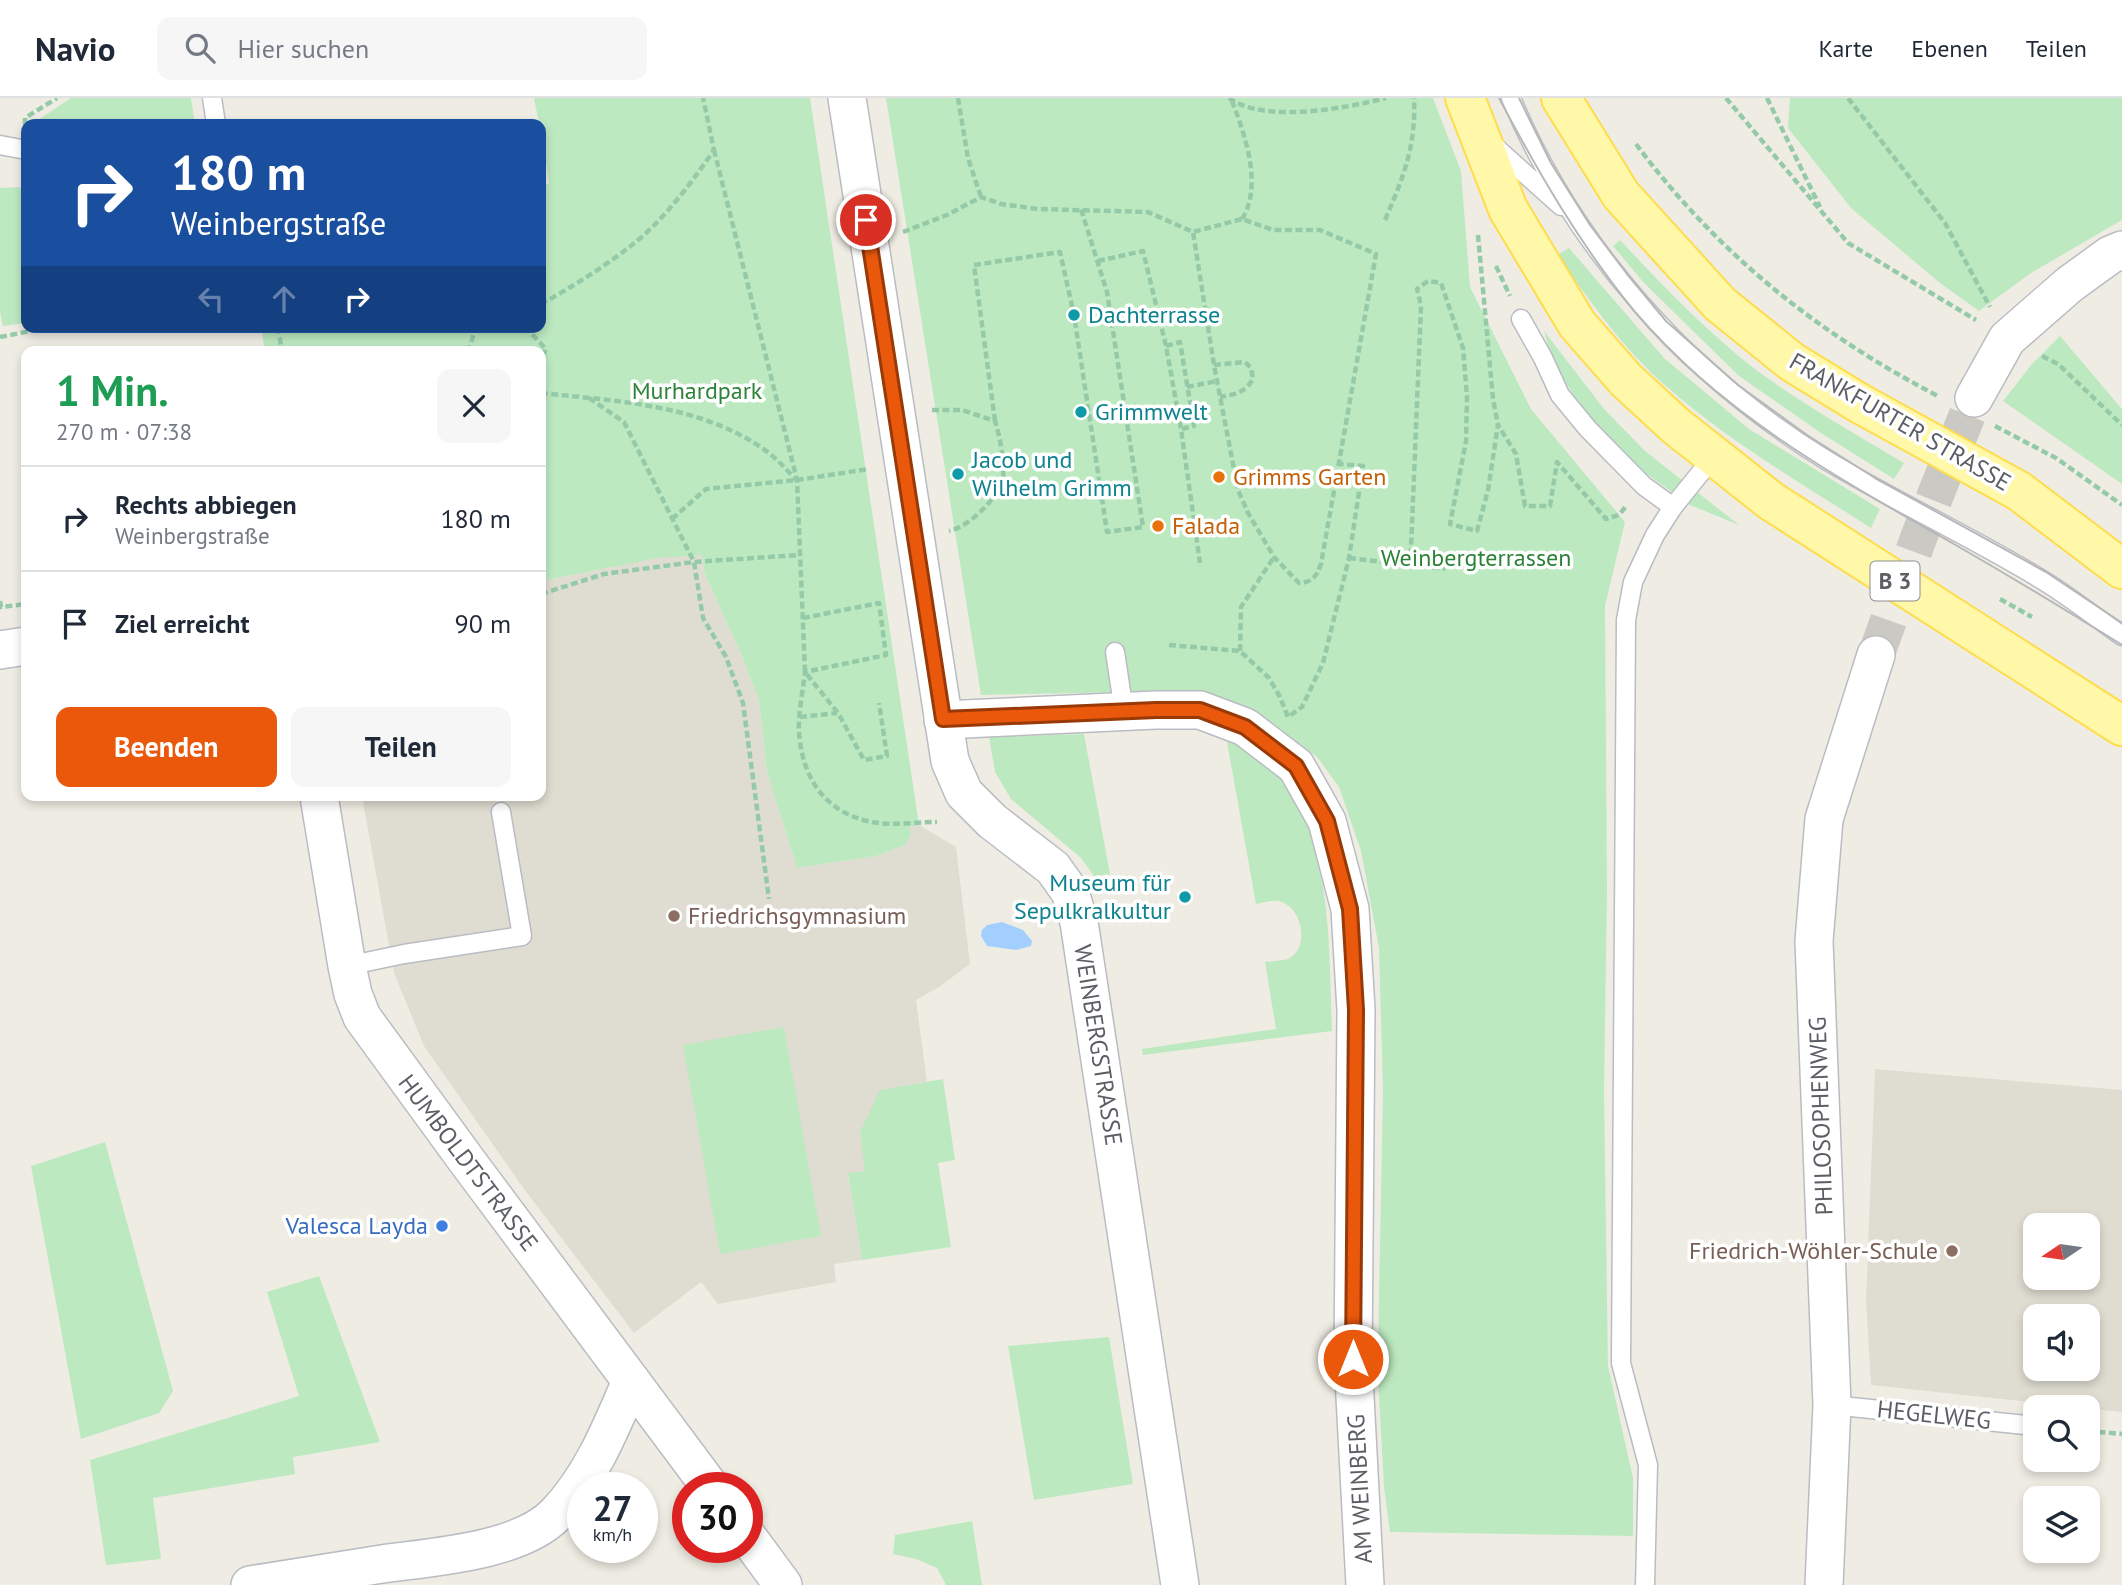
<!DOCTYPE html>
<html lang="de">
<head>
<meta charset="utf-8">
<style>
	body { margin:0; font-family:"PT Sans",sans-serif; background:#f6f6f7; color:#1f2937; height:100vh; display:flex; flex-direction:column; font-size:26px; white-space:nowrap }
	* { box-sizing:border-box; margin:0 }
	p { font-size:23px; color:#747a83 }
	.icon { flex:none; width:38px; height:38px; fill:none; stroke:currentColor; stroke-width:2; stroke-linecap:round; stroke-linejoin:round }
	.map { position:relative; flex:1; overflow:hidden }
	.details { position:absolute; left:21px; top:248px; width:525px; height:455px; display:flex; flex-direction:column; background:#fff; border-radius:14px; box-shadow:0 4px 10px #0003 }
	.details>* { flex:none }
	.top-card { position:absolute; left:21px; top:21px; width:525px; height:214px; border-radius:14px; box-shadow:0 4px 10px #0003; background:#1a4fa0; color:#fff; overflow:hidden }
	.needle { width:46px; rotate:257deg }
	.controls { position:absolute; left:2023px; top:1115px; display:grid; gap:14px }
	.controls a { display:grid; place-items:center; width:77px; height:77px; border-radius:14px; background:#fff; box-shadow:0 4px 10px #0003; font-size:35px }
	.speed { position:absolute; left:567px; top:1374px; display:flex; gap:14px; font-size:35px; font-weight:700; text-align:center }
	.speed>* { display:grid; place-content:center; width:91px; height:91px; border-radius:50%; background:#fff; box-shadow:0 4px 10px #0003; line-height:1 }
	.speed small { font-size:18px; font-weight:400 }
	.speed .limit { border:10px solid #d22; background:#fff; color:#111 }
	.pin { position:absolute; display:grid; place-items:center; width:60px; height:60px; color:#fff; margin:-30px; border:4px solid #fff; border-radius:50%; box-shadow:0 2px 7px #0007 }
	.me { position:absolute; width:77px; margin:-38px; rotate:0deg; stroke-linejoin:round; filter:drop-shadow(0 0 5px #0008) }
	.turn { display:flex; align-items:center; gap:24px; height:147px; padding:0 35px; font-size:32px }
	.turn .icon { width:91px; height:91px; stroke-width:2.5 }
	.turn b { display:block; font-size:49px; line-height:60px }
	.lanes { display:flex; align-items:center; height:66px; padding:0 35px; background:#0003; justify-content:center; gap:35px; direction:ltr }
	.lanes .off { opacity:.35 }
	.round { display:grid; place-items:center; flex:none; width:74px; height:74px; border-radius:14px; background:#f6f6f7 }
	.overview { display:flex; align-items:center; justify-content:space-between; height:119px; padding:0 35px }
	h1 { font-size:42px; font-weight:800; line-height:52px; color:#1e9e55 }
	.cta { display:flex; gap:14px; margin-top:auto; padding:14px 35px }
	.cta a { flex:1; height:80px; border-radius:14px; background:#ea580c; color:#fff; font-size:28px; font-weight:800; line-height:80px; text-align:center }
	.cta a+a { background:#f6f6f7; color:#1f2937 }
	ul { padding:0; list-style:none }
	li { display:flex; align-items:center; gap:21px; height:105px; padding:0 35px; border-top:2px solid #e0e1e3 }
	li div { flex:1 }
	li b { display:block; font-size:26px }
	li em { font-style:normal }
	header { display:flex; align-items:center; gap:42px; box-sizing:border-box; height:98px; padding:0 35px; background:#fff; border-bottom:2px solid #e0e1e3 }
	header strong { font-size:33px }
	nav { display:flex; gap:38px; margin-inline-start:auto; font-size:24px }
	.search { width:490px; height:63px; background:#f6f6f7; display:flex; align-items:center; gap:18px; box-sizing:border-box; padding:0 24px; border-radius:14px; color:#747a83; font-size:26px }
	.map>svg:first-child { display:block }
</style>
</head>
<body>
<header>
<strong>Navio</strong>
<div class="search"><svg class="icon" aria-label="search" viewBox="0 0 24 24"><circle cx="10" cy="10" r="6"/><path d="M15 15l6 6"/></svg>Hier suchen</div>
<nav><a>Karte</a><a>Ebenen</a><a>Teilen</a></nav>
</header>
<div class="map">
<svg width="2122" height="1487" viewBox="0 0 2122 1487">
	<rect width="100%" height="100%" fill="#efede3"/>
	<g fill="#dfddd1" fill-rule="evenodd">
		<path d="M701 451 704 474 741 556 759 602 767 674 797 770 876 758 905 747 908 729 919 727 956 749 970 866 939 889 916 902 927 984 880 992 866 1073 848 1076 862 1162 834 1166 836 1184 718 1206 701 1184 634 1235 524 1091 424 948 394 875 362 698H541V483Z"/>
		<path d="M1875 971 2122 992V1314L1871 1287 1866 1202ZM2035 1127H2088V1180H2035ZM2035 1218H2088V1270H2035Z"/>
	</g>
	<g fill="#bde9c0">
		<path d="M71 0H191L195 26H32Z"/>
		<path d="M534 0H810L919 727 909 729 911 736 905 747 876 758 797 770 767 674 759 602 741 556 704 474 702 457 658 460 541 483V254H265L261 229H541V88L549 86 541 26H539Z"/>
		<path d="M886 0H1433L1461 73 1470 189 1531 311 1625 424 1605 508 1607 792 1604 996 1608 1268 1633 1380V1438L1390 1434 1384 1389 1378 1280 1384 1273V1255L1378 1251 1383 992 1379 850 1361 753 1339 689 1317 659 1274 627 1220 600 1179 593 981 597Z"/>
		<path d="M1790 0H2122V122L2031 175 1979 213 1940 185 1851 110 1788 30Z"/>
		<path d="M19 89 26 92V225L3 228 0 214V90Z"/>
		<path d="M1620 142C1662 187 1706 233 1755 271 1802 306 1854 335 1904 365L1894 381 1821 335 1739 278 1644 185 1613 148Z"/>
		<path d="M1569 150 1664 260 1749 331 1880 411 1871 430C1801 385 1728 343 1666 288 1623 251 1590 203 1557 157Z"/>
		<path d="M1544 233 1604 311 1645 353 1739 427 1690 407 1627 362 1586 317 1553 264Z"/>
		<path d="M2060 238 2122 311V386L2003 303 2032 266Z"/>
		<path d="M1084 636 1110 776 1094 778 1081 760 1011 701 995 674 989 639Z"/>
		<path d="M1227 644C1243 646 1251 654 1264 664 1334 718 1329 852 1332 933L1143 957 1142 951 1276 931 1265 864C1272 863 1282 863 1288 861 1311 850 1302 807 1278 803 1272 802 1262 805 1256 806Z"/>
		<path d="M784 929 821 1138 720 1156 683 947Z"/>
		<path d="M943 981 955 1062 938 1065 951 1149 862 1162 848 1075 865 1073 860 1034 880 992Z"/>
		<path d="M105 1044 173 1293 159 1315 81 1341 31 1068Z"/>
		<path d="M319 1178 380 1344 293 1359 295 1376 153 1400 161 1461 106 1467 90 1362 299 1298 267 1194Z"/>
		<path d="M1109 1239 1133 1386 1034 1402 1008 1248Z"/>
		<path d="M972 1423 982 1487H946L937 1470 916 1461 893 1456 895 1437Z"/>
	</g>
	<path fill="#a3cfff" d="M1002 824 1023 832 1032 843 1031 848 1016 852 987 848 981 838 982 832 987 827Z"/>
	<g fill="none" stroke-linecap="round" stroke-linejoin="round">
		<path stroke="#cac9c4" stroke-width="37" stroke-dasharray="37 18" stroke-linecap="butt" d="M1876 557 1920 436 1974 300"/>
		<defs>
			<g id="lane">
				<path d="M212 0 216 26"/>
				<path d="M1511 0C1574 150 1688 277 1826 362 1896 404 1970 438 2039 480 2068 497 2095 519 2122 538"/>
				<path d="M0 47 26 52"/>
				<path d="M1493 47 1561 108"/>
				<path d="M1521 221 1543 260 1560 297 1588 331 1644 388 1673 409 1714 358"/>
				<path d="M1115 554 1124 613"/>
				<path d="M347 868 404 856 522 838 501 714"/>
				<path d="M1832 1307 2035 1328"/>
				<path d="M1645 1487 1648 1367 1621 1265 1626 522 1633 484 1655 437 1673 409"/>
			</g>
			<g id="street">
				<path d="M847 0 950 663 964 695 992 723 1053 770 1070 794 1079 824 1180 1487"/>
				<path d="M1974 300 2007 241 2070 186 2110 157 2122 152"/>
				<path d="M0 552 26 548"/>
				<path d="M943 622 1156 612H1200L1245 629 1296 668 1327 723 1350 811 1356 912 1353 1261 1365 1487"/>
				<path d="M319 698 347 868 353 896 362 919 467 1063 711 1390"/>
				<path d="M747 1438 783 1487"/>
				<path d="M250 1487C294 1480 338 1473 382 1466 431 1459 518 1454 555 1417 591 1380 611 1330 631 1283"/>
				<path d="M1824 1487 1832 1307 1814 843 1824 721 1876 557"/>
			</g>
			<g id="primary">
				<path d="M1465 0 1508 111 1577 226 1626 282 1676 328 1771 403 2122 628"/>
				<path d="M1561 0 1621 97 1720 206 1792 264 1859 305 2019 393 2122 471"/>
			</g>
		</defs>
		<use href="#lane" stroke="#babcc3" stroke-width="21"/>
		<use href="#street" stroke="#babcc3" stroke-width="40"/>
		<use href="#primary" stroke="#fedc4c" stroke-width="42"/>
		<g stroke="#95caa9" stroke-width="4.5" stroke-dasharray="7 3.5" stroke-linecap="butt">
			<path d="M958 0 968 60 981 99"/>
			<path d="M1229 0C1264 26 1347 10 1386 0"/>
			<path d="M1726 0 1848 145 1976 222"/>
			<path d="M1767 0 1820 109"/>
			<path d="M1848 0 1945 125 1990 209"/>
			<path d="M1232 3C1245 37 1263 88 1242 121"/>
			<path d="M25 27V20L57 0"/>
			<path d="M1636 46C1717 155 1818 236 1938 298"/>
			<path d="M714 52 797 382 805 574 838 615 864 662 887 658 879 605"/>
			<path d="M1385 122C1404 78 1416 48 1414 0"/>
			<path d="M903 134 947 117 981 99 1001 106 1038 111 1148 114 1193 134 1242 121 1273 132H1320L1376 156 1321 466C1316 479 1313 484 1299 485L1274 459 1248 415 1238 392 1214 267 1193 134"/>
			<path d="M1478 137 1493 301 1498 327"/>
			<path d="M1098 163 1143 153 1166 248 1181 331 1200 465"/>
			<path d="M1496 168 1510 198"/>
			<path d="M541 206C572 189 604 169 632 147 662 124 693 83 714 52L703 0"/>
			<path d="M278 229 282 254"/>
			<path d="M525 229 546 251 541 264"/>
			<path d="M0 239 51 229"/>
			<path d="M1166 248 1180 244 1194 328 1181 331"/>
			<path d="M468 254 476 229"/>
			<path d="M2042 258 2058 266 2122 327"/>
			<path d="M1214 267 1245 264 1251 270 1253 281C1245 295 1235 296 1220 299"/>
			<path d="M1187 289 1217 283"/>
			<path d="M541 295C615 303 698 306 762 350 775 358 786 372 797 382"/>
			<path d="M589 300 624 324 694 464 703 520 726 559 743 605 769 801"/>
			<path d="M932 312H962L995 323C1000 338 1007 373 1001 387 993 404 968 429 949 433"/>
			<path d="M995 323 974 167 1060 154 1074 217 1107 434 1143 429 1107 194 1081 111"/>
			<path d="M1995 328 2056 360 2122 407"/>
			<path d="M672 421 706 391 797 382 869 371"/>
			<path d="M1349 460 1445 471"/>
			<path d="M1407 467 1411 451 1421 208 1417 191 1428 183 1441 185 1463 250 1467 299 1466 343 1450 426 1477 433 1488 392 1498 327 1516 356 1525 408H1550L1557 364 1606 421 1619 417 1627 407"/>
			<path d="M541 496 604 476 694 464 799 457"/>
			<path d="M2000 501 2032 519"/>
			<path d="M0 503 1 509 26 506"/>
			<path d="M803 520 879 505 886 557 805 574C803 593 798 615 799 634 802 680 825 715 872 724 892 728 916 724 937 724"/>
			<path d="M1169 547 1240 553 1269 580 1280 599 1288 619 1302 609 1323 565 1349 460 1363 368 1340 366"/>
			<path d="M1240 553 1241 509 1274 459"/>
			<path d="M800 619 837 615"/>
			<path d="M2088 1333 2122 1336"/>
		</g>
		<use href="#lane" stroke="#fff" stroke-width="18"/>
		<use href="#street" stroke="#fff" stroke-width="37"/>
		<use href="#primary" stroke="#fff8a8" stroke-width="38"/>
		<g stroke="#b6b7b8" stroke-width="2">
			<path d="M1499 0C1539 76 1581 148 1635 214 1721 316 1839 381 1954 446 2011 479 2066 512 2122 547"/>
			<path d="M1519 0 1551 65 1590 127 1627 176 1666 223 1738 287 1807 337 1875 380 2046 474 2122 525"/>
		</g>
	</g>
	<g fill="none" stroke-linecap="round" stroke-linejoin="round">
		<defs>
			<path id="route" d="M866 122 943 621 1156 612H1200L1245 629 1296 668 1327 723 1350 811 1356 912 1353 1261"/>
		</defs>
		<use href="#route" stroke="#983908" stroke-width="18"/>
		<use href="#route" stroke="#ea580c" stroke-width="12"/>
	</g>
	<g fill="#0f9aa8" stroke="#fff" stroke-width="2.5">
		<circle cx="1074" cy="217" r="7"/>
		<circle cx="1081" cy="314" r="7"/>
		<circle cx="958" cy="376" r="7"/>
		<circle cx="1185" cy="799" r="7"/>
	</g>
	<g fill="#e8710a" stroke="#fff" stroke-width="2.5">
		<circle cx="1219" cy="379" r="7"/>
		<circle cx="1158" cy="428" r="7"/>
	</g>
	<g fill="#8d6e63" stroke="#fff" stroke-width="2.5">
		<circle cx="674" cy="818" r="7"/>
		<circle cx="1952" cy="1153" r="7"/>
	</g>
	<circle fill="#3f7fe0" stroke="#fff" stroke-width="2.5" cx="442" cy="1128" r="7"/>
	<g text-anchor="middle" stroke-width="7" stroke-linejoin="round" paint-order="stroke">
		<rect fill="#fff" stroke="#8c8e93" stroke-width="2" x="1870.5" y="463.5" width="49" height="39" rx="5"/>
		<g font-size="23" font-weight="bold" fill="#5b5e65">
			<text x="1895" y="491">B 3</text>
		</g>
		<g font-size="24" fill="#0d838f" stroke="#fff" text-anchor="start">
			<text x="1088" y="225">Dachterrasse</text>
			<text x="1095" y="322">Grimmwelt</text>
			<text x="972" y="370">Jacob und<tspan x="972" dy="28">Wilhelm Grimm</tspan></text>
			<text x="1171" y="793" text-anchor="end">Museum für<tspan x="1171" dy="28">Sepulkralkultur</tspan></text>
		</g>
		<g font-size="24" fill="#2c8338" stroke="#fff">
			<text x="697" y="301">Murhardpark</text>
			<text x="1476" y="468">Weinbergterrassen</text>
		</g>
		<g font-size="24" fill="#5b5e65" stroke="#fff">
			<text transform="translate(1900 324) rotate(30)" y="8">FRANKFURTER STRASSE</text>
			<text transform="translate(1098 947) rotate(81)" y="8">WEINBERGSTRASSE</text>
			<text transform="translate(1821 1018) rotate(-92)" y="8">PHILOSOPHENWEG</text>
			<text transform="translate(468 1065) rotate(53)" y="8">HUMBOLDTSTRASSE</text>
			<text transform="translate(1934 1317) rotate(6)" y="8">HEGELWEG</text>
			<text transform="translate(1360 1391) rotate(-93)" y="8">AM WEINBERG</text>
		</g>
		<g font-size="24" fill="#c56008" stroke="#fff" text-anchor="start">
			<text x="1233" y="387">Grimms Garten</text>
			<text x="1172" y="436">Falada</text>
		</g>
		<g font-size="24" fill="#785e54" stroke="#fff" text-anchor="start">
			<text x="688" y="826">Friedrichsgymnasium</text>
			<text x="1938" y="1161" text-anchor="end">Friedrich-Wöhler-Schule</text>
		</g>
		<g font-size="24" fill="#366cbe" stroke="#fff" text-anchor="end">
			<text x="428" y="1136">Valesca Layda</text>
		</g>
	</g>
</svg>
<div class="controls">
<a><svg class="needle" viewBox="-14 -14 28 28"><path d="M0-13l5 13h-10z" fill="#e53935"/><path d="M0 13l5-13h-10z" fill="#747a83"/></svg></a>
<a><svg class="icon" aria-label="sound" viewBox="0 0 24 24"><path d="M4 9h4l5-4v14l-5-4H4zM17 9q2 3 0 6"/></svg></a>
<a><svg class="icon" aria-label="search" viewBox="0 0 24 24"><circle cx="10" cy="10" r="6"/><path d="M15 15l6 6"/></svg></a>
<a><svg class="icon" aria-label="layers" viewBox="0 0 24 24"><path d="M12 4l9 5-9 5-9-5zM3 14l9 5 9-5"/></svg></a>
</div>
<div class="speed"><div>27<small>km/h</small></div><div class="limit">30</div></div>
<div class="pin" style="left:866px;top:122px;background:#d93025"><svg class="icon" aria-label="arrive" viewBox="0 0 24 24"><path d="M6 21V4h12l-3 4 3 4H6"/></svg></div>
<svg class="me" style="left:1353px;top:1261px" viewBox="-20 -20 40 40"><circle r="17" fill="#ea580c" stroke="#fff" stroke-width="3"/><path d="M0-11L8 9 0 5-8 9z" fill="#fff"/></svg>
<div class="top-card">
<div class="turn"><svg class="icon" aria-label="right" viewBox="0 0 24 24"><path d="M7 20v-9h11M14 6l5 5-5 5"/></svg><div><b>180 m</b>Weinbergstraße</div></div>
<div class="lanes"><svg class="icon off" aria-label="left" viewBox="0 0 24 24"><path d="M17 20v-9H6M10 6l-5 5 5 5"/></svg><svg class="icon off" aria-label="ahead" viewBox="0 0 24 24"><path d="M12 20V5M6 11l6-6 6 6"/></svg><svg class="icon" aria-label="right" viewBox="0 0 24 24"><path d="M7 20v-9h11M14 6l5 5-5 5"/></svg></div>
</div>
<section class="details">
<div class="overview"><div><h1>1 Min.</h1><p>270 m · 07:38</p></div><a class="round"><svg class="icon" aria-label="close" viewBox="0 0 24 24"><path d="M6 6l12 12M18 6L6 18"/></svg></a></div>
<ul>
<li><svg class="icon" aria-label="right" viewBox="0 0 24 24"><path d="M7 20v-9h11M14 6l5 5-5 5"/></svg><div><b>Rechts abbiegen</b><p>Weinbergstraße</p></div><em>180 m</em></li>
<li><svg class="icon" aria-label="arrive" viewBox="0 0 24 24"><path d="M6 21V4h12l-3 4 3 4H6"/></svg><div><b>Ziel erreicht</b></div><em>90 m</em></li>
</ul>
<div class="cta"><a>Beenden</a><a>Teilen</a></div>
</section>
</div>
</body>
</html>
